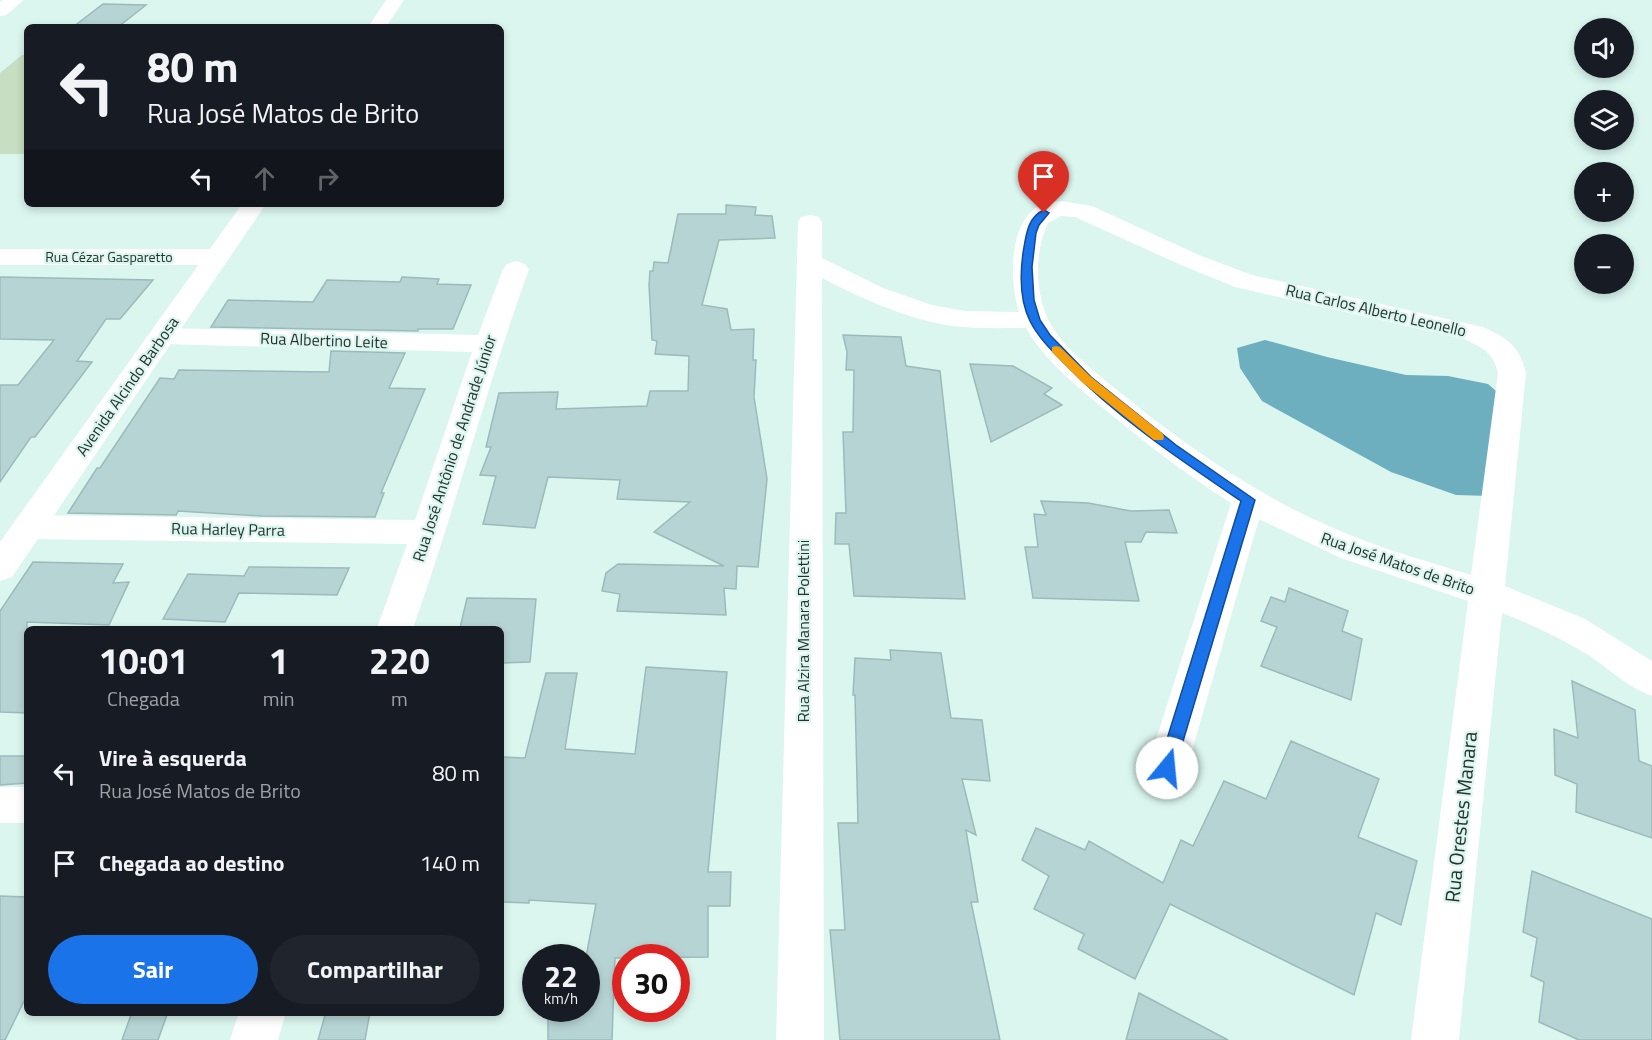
<!DOCTYPE html>
<html lang="pt">
<head>
<meta charset="utf-8">
<style>
	body { margin:0; font-family:"Titillium Web",sans-serif; background:#20242c; color:#f1f3f6; height:100vh; display:flex; flex-direction:column; font-size:22px; white-space:nowrap }
	* { box-sizing:border-box; margin:0 }
	p { font-size:20px; color:#9ea1a6 }
	.icon { flex:none; width:33px; height:33px; fill:none; stroke:currentColor; stroke-width:2; stroke-linecap:round; stroke-linejoin:round }
	.map { position:relative; flex:1; overflow:hidden }
	.sheet { position:absolute; left:24px; top:626px; width:480px; height:390px; display:flex; flex-direction:column; background:#171b24; border-radius:9px; box-shadow:0 3px 9px #0003 }
	.sheet>* { flex:none }
	.hud { position:absolute; left:24px; top:24px; width:480px; height:183px; border-radius:9px; box-shadow:0 3px 9px #0003; background:#171b24; color:#f1f3f6; overflow:hidden }
	.controls { position:absolute; left:1574px; top:18px; display:grid; gap:12px }
	.controls a { display:grid; place-items:center; width:60px; height:60px; border-radius:50%; background:#171b24; box-shadow:0 3px 9px #0003; font-size:30px }
	.speed { position:absolute; left:522px; top:944px; display:flex; gap:12px; font-size:30px; font-weight:700; text-align:center }
	.speed>* { display:grid; place-content:center; width:78px; height:78px; border-radius:50%; background:#171b24; box-shadow:0 3px 9px #0003; line-height:1 }
	.speed small { font-size:15px; font-weight:400 }
	.speed .limit { border:9px solid #d22; background:#fff; color:#111 }
	.pin { position:absolute; display:grid; place-items:center; width:51px; height:51px; color:#fff; margin:-62px -26px; border-radius:50% 50% 50% 0; rotate:-45deg; box-shadow:0 0 6px #0007 }
	.pin .icon { rotate:45deg }
	.me { position:absolute; width:66px; margin:-33px; rotate:17deg; stroke-linejoin:round; filter:drop-shadow(0 0 4px #0008) }
	.turn { display:flex; align-items:center; gap:21px; height:126px; padding:0 24px; font-size:27px }
	.turn .icon { width:78px; height:78px; stroke-width:2.5 }
	.turn b { display:block; font-size:42px; line-height:51px }
	.lanes { display:flex; align-items:center; height:57px; padding:0 24px; background:#0003; justify-content:center; gap:30px; direction:ltr }
	.lanes .off { opacity:.35 }
	.eta { display:flex; justify-content:space-evenly; align-items:center; height:102px; text-align:center }
	.eta b { font-size:36px; font-weight:700; line-height:42px }
	.button { display:flex; gap:12px; margin-top:auto; padding:12px 24px }
	.button a { flex:1; height:69px; border-radius:36px; background:#1a73e8; color:#fff; font-size:24px; font-weight:700; line-height:69px; text-align:center }
	.button a+a { background:#20242c; color:#f1f3f6 }
	ul { padding:0; list-style:none }
	li { display:flex; align-items:center; gap:18px; height:90px; padding:0 24px }
	li div { flex:1 }
	li b { display:block; font-size:22px }
	li em { font-style:normal }
	.map>svg:first-child { display:block }
</style>
</head>
<body>
<div class="map">
<svg width="1652" height="1040" viewBox="0 0 1652 1040">
	<rect width="100%" height="100%" fill="#daf6ee"/>
	<path fill="#c7dec2" d="M22 55H27V154H0V73Z"/>
	<path fill="#6daebf" d="M1265 340 1327 357 1406 375 1448 376 1488 384 1503 397 1490 496 1456 495 1391 472 1262 401 1240 368 1237 348Z"/>
	<g fill="#b7d4d4" stroke="#9dbaba" stroke-width="1.5">
		<path d="M103 4 146 5 118 27H73Z"/>
		<path d="M726 205 756 207 755 215 772 216 775 238 719 240 702 305 727 309 731 330 754 329 753 360H756L754 397 767 479 758 567 737 566 736 589 724 588 726 615 617 611 620 594 602 591 606 573 618 564 724 566 654 532 690 502 617 499 620 480 548 477 535 528 483 524 496 476 480 475 491 447H486L499 393 558 392 556 409 647 406 650 391H688L689 356 655 354 657 341 652 340 649 285 650 271H653L654 262 668 263 678 214H726Z"/>
		<path d="M0 277 153 280 120 319H106L77 361 92 362 35 437H31L0 482V385H18L54 340 0 339Z"/>
		<path d="M402 277 439 279 437 284 471 285 453 329H418V331L211 327 228 300 313 302 327 280 400 282Z"/>
		<path d="M843 335 901 337 906 366 940 371 965 599 854 596 849 544H835L836 513H846L843 432H853L854 370H846L847 352Z"/>
		<path d="M331 351 405 353 389 388 425 389 381 493H384L375 517 262 516 178 511 176 515 68 513 97 468H100L160 378 174 379 179 370 329 372Z"/>
		<path d="M970 364 1013 366 1052 388 1044 394 1062 405 991 442Z"/>
		<path d="M1041 501 1088 503 1131 511 1169 510 1177 533 1146 532 1141 542H1125L1139 601 1033 598 1025 547H1038L1034 514 1046 515Z"/>
		<path d="M33 562 123 564 113 583 129 582 109 625 27 622V713L0 712V611Z"/>
		<path d="M249 567 349 568 337 595 239 593 225 622 163 619 188 574 244 576Z"/>
		<path d="M1289 588 1348 611 1342 631 1362 639 1351 700 1261 666 1277 627 1261 621 1271 597 1285 602Z"/>
		<path d="M467 598 536 599 530 662 501 663V628H460Z"/>
		<path d="M890 650 941 653 951 718 982 720 990 781 962 779 976 835 966 830 978 902H971L1000 1040H840L830 930H845L838 823H858L855 695H853L855 658 891 660Z"/>
		<path d="M646 667 727 672 708 872H731L730 906H708V957L615 958 612 1040H548V1008H586V957L596 904 529 900V903L501 902V757L525 758 546 673H577L565 749 635 754Z"/>
		<path d="M1572 681 1635 710 1639 761 1652 766V838L1576 812 1577 784 1555 775 1554 729 1578 738Z"/>
		<path d="M1291 741 1379 779 1358 837 1417 861 1401 925 1376 913 1354 995 1170 904 1135 979 1078 949 1084 934 1034 909 1049 876 1022 860 1036 828 1085 850 1089 841 1163 883 1181 840 1193 846 1224 781 1266 799Z"/>
		<path d="M0 756H27V783L0 785Z"/>
		<path d="M1532 871 1652 919V1040H1579L1539 1022 1544 982 1531 976 1537 938 1523 932Z"/>
		<path d="M0 896 27 897V995L5 1040H0Z"/>
		<path d="M1139 993 1228 1040H1126Z"/>
		<path d="M132 1012H168L158 1040H122Z"/>
		<path d="M326 1012H370L365 1040H318Z"/>
	</g>
	<g fill="none" stroke-linecap="round" stroke-linejoin="round">
		<g fill="#fff" fill-rule="evenodd">
			<path d="M3 0H24L6 15 0 16V2Z"/>
			<path d="M1061 201 1092 206 1199 255 1252 275 1483 327C1507 338 1520 346 1526 373L1505 586 1585 619 1652 661V696C1629 688 1610 670 1590 656 1562 639 1533 625 1502 613L1459 1040H1411L1468 601 1341 558 1259 519 1187 768 1181 780 1167 785 1153 780 1147 768 1231 503C1188 476 1148 445 1109 413 1079 388 1046 363 1026 328 1002 328 977 329 952 326 906 319 863 299 822 278L824 1040H776L798 222 801 217 810 215 819 217 822 222V258L883 288 932 305 965 311 1019 312C1010 284 1008 230 1034 209 1041 204 1052 202 1061 201ZM1061 216 1075 217 1181 265 1235 287 1464 339C1483 348 1493 352 1498 373L1471 575C1427 561 1381 549 1338 530 1257 496 1183 444 1116 389 1092 369 1064 349 1049 321 1035 293 1034 252 1048 223Z"/>
			<path d="M0 249H217L226 252 230 257 226 262 217 265H0Z"/>
			<path d="M516 261 525 264 529 269C486 388 455 510 413 628H377L407 544 28 539 16 535 11 527 16 519 28 515 415 520 472 352 163 344 153 342 149 336 153 330 163 328 478 335 503 269 507 264Z"/>
			<rect x="0" y="787" width="27" height="36"/>
			<path d="M239 1012H286L278 1040H230Z"/>
		</g>
		<g fill="#fff" fill-rule="evenodd">
			<path d="M386 0H404L386 27H368Z"/>
			<path d="M242 204H266L12 577 0 581V542Z"/>
		</g>
	</g>
	<path fill="#1a73e8" stroke="#114b97" stroke-width="1.5" d="M1044 210 1049 213 1039 225 1036 233 1032 267 1034 300 1040 320 1050 335 1091 377 1176 445 1255 500 1175 768 1172 773 1167 775 1161 773 1158 768 1241 501C1179 459 1116 417 1064 363 1051 350 1038 337 1030 321 1020 301 1020 275 1023 253 1026 237 1027 217 1044 210Z"/>
	<path fill="#f59e0b" d="M1056 346 1060 347 1091 377 1163 434 1164 437 1163 440H1154L1082 382 1052 352V347Z"/>
	<g text-anchor="middle" stroke-width="4.5" stroke-linejoin="round" paint-order="stroke">
		<g font-size="14" fill="#27322f" stroke="#daf6ee">
			<text x="109" y="262">Rua Cézar Gasparetto</text>
		</g>
		<g font-size="16" fill="#27322f" stroke="#daf6ee">
			<text transform="translate(1376 310) rotate(13)" y="6">Rua Carlos Alberto Leonello</text>
			<text transform="translate(324 340) rotate(2)" y="6">Rua Albertino Leite</text>
			<text transform="translate(127 386) rotate(-55)" y="6">Avenida Alcindo Barbosa</text>
			<text transform="translate(454 448) rotate(-72)" y="6">Rua José Antônio de Andrade Júnior</text>
			<text transform="translate(228 529) rotate(1)" y="6">Rua Harley Parra</text>
			<text transform="translate(1398 563) rotate(19)" y="6">Rua José Matos de Brito</text>
			<text transform="translate(803 631) rotate(-90)" y="6">Rua Alzira Manara Polettini</text>
		</g>
		<g font-size="20" fill="#27322f" stroke="#daf6ee">
			<text transform="translate(1461 817) rotate(-84)" y="7">Rua Orestes Manara</text>
		</g>
	</g>
</svg>
<div class="controls">
<a><svg class="icon" aria-label="sound" viewBox="0 0 24 24"><path d="M4 9h4l5-4v14l-5-4H4zM17 9q2 3 0 6"/></svg></a>
<a><svg class="icon" aria-label="layers" viewBox="0 0 24 24"><path d="M12 4l9 5-9 5-9-5zM3 14l9 5 9-5"/></svg></a>
<a>+</a>
<a>−</a>
</div>
<div class="speed"><div>22<small>km/h</small></div><div class="limit">30</div></div>
<div class="pin" style="left:1044px;top:213px;background:#d93025"><svg class="icon" aria-label="arrive" viewBox="0 0 24 24"><path d="M6 21V4h12l-3 4 3 4H6"/></svg></div>
<svg class="me" style="left:1167px;top:768px" viewBox="-20 -20 40 40"><circle r="19" fill="#fff"/><path d="M0-13L10 11 0 6-10 11z" fill="#1a73e8"/></svg>
<div class="hud">
<div class="turn"><svg class="icon" aria-label="left" viewBox="0 0 24 24"><path d="M17 20v-9H6M10 6l-5 5 5 5"/></svg><div><b>80 m</b>Rua José Matos de Brito</div></div>
<div class="lanes"><svg class="icon" aria-label="left" viewBox="0 0 24 24"><path d="M17 20v-9H6M10 6l-5 5 5 5"/></svg><svg class="icon off" aria-label="ahead" viewBox="0 0 24 24"><path d="M12 20V5M6 11l6-6 6 6"/></svg><svg class="icon off" aria-label="right" viewBox="0 0 24 24"><path d="M7 20v-9h11M14 6l5 5-5 5"/></svg></div>
</div>
<section class="sheet">
<div class="eta">
<div><b>10:01</b><p>Chegada</p></div>
<div><b>1</b><p>min</p></div>
<div><b>220</b><p>m</p></div>
</div>
<ul>
<li><svg class="icon" aria-label="left" viewBox="0 0 24 24"><path d="M17 20v-9H6M10 6l-5 5 5 5"/></svg><div><b>Vire à esquerda</b><p>Rua José Matos de Brito</p></div><em>80 m</em></li>
<li><svg class="icon" aria-label="arrive" viewBox="0 0 24 24"><path d="M6 21V4h12l-3 4 3 4H6"/></svg><div><b>Chegada ao destino</b></div><em>140 m</em></li>
</ul>
<div class="button"><a>Sair</a><a>Compartilhar</a></div>
</section>
</div>
</body>
</html>
